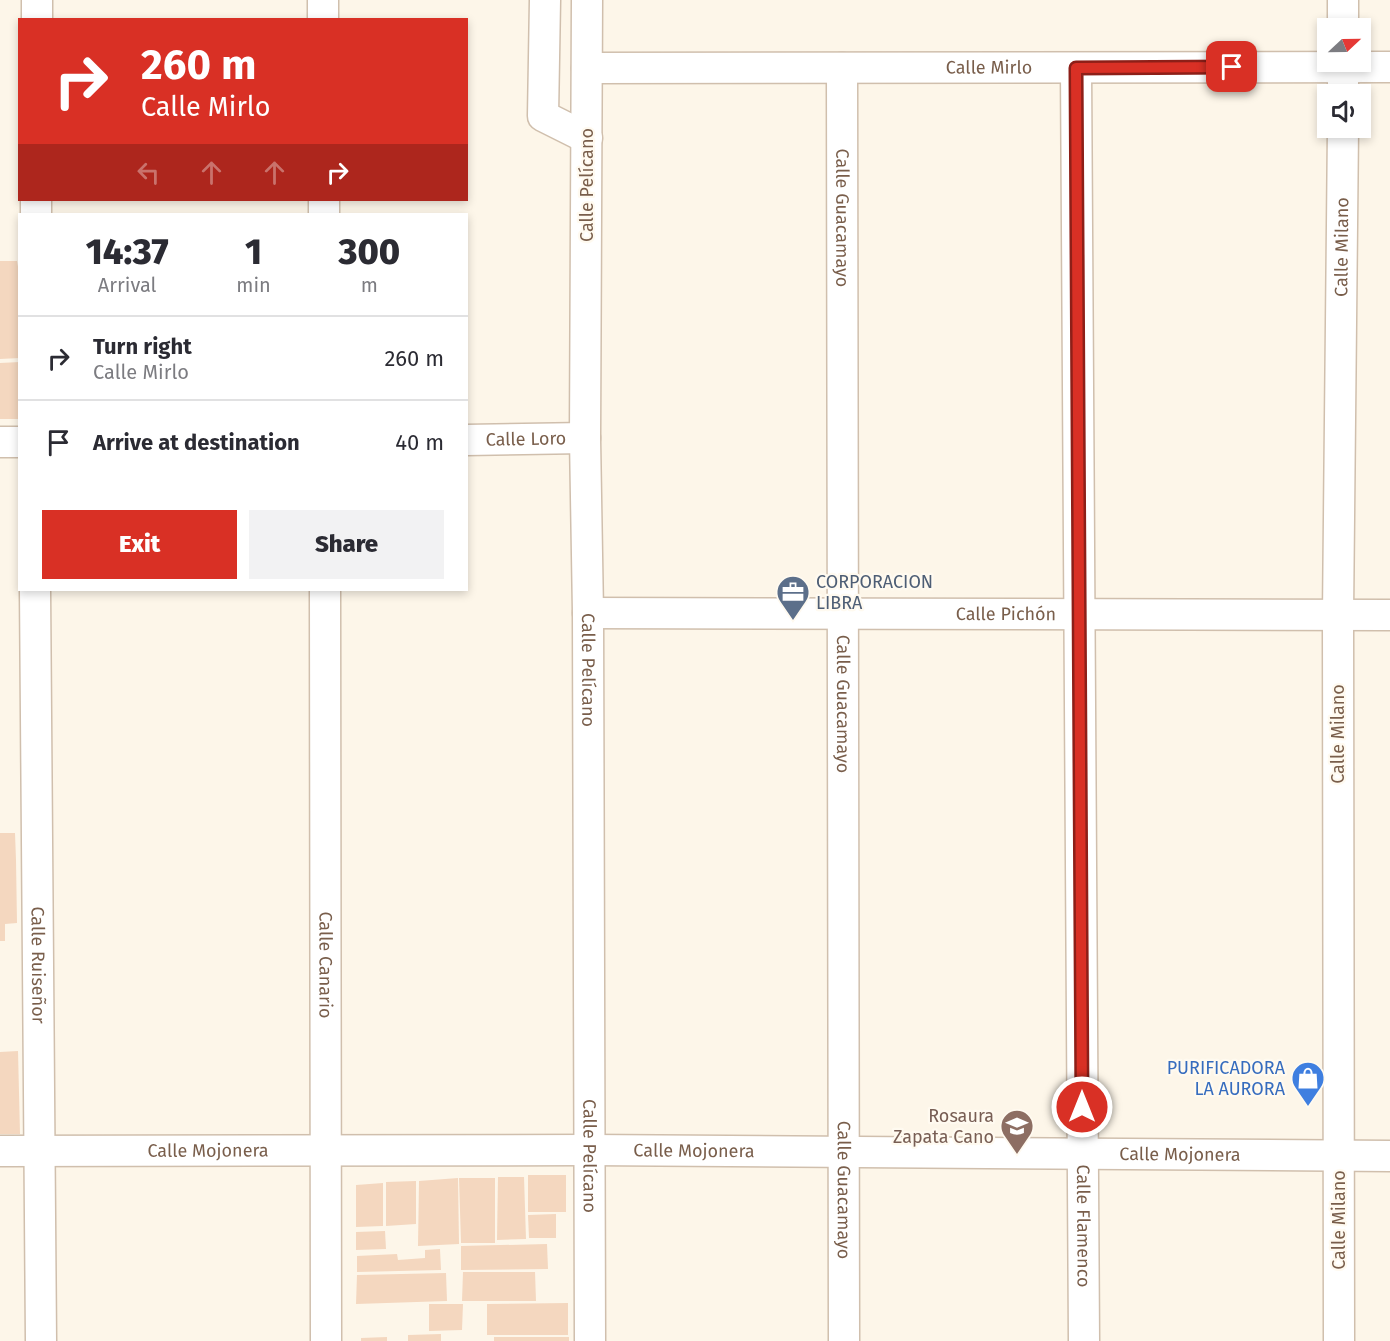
<!DOCTYPE html>
<html lang="en">
<head>
<meta charset="utf-8">
<style>
	body { margin:0; font-family:"Fira Sans",sans-serif; background:#f2f2f3; color:#2b2b33; height:100vh; display:flex; flex-direction:column; font-size:22px; white-space:nowrap }
	* { box-sizing:border-box; margin:0 }
	p { font-size:20px; color:#7c7c81 }
	.icon { flex:none; width:33px; height:33px; fill:none; stroke:currentColor; stroke-width:2; stroke-linecap:round; stroke-linejoin:round }
	.map { position:relative; flex:1; overflow:hidden }
	.side { position:absolute; left:18px; top:213px; width:450px; height:378px; display:flex; flex-direction:column; background:#fff; border-radius:0px; box-shadow:0 3px 9px #0003 }
	.side>* { flex:none }
	.banner { position:absolute; left:18px; top:18px; width:450px; height:183px; border-radius:0px; box-shadow:0 3px 9px #0003; background:#d93025; color:#fff; overflow:hidden }
	.needle { width:39px; rotate:68deg }
	.buttons { position:absolute; left:1317px; top:18px; display:grid; gap:12px }
	.buttons a { display:grid; place-items:center; width:54px; height:54px; border-radius:0px; background:#fff; box-shadow:0 3px 9px #0003; font-size:30px }
	.pin { position:absolute; display:grid; place-items:center; width:51px; height:51px; color:#fff; margin:-26px; border-radius:12px; box-shadow:0 3px 9px #0006 }
	.me { position:absolute; width:66px; margin:-33px; rotate:0deg; stroke-linejoin:round; filter:drop-shadow(0 0 4px #0008) }
	.turn { display:flex; align-items:center; gap:21px; height:126px; padding:0 24px; font-size:27px }
	.turn .icon { width:78px; height:78px; stroke-width:2.5 }
	.turn b { display:block; font-size:42px; line-height:51px }
	.lanes { display:flex; align-items:center; height:57px; padding:0 24px; background:#0003; justify-content:center; gap:30px; direction:ltr }
	.lanes .off { opacity:.35 }
	.eta { display:flex; justify-content:space-evenly; align-items:center; height:102px; text-align:center }
	.eta b { font-size:36px; font-weight:800; line-height:42px }
	.button { display:flex; gap:12px; margin-top:auto; padding:12px 24px }
	.button a { flex:1; height:69px; border-radius:0px; background:#d93025; color:#fff; font-size:24px; font-weight:800; line-height:69px; text-align:center }
	.button a+a { background:#f2f2f3; color:#2b2b33 }
	ul { padding:0; list-style:none }
	li { display:flex; align-items:center; gap:18px; height:84px; padding:0 24px; border-top:2px solid #e1e1e2 }
	li div { flex:1 }
	li b { display:block; font-size:22px }
	li em { font-style:normal }
	.map>svg:first-child { display:block }
</style>
</head>
<body>
<div class="map">
<svg width="1390" height="1341" viewBox="0 0 1390 1341">
	<rect width="100%" height="100%" fill="#fdf6e9"/>
	<g fill="#f4d7bf">
		<path d="M0 261H17L20 278V358L0 359Z"/>
		<path d="M20 362V419H0V363Z"/>
		<path d="M0 833H15L16 860 17 923 5 924V941H0Z"/>
		<path d="M18 1051 20 1134H0V1052Z"/>
		<rect x="528" y="1175" width="38" height="37"/>
		<path d="M498 1177H524L526 1239 497 1240Z"/>
		<path d="M458 1178 459 1244 418 1246 419 1181Z"/>
		<path d="M459 1178H495V1243H461Z"/>
		<path d="M416 1181V1224L386 1226V1182Z"/>
		<path d="M383 1183V1226L356 1227V1185Z"/>
		<path d="M556 1214V1238H529L528 1215Z"/>
		<path d="M385 1231 386 1249 356 1250V1232Z"/>
		<path d="M547 1244 548 1269 461 1270V1246Z"/>
		<path d="M440 1249 441 1270 357 1272V1256L397 1254 398 1260 425 1258V1250Z"/>
		<path d="M463 1272H535L536 1301H462Z"/>
		<path d="M446 1273 447 1301 356 1304 357 1275Z"/>
		<path d="M568 1303V1335H487V1304Z"/>
		<path d="M429 1304H463L462 1330 429 1331Z"/>
		<path d="M441 1334V1341H408V1335Z"/>
		<path d="M387 1337V1341H361V1338Z"/>
		<rect x="494" y="1337" width="75" height="4"/>
	</g>
	<g fill="none" stroke-linecap="round" stroke-linejoin="round">
		<defs>
			<g id="minor">
				<path d="M323 0V20"/>
				<path d="M545 0 543 116 587 138"/>
				<path id="s1" d="M587 0 585 438 588 613 590 1341"/>
				<path d="M1343 0V28"/>
				<path d="M37 20V0"/>
				<path id="s2" d="M587 68 1390 67"/>
				<path id="s3" d="M842 68 844 1341"/>
				<path id="s4" d="M1076 68 1084 1341"/>
				<path d="M1343 94V62"/>
				<path d="M324 200V214"/>
				<path d="M36 214V200"/>
				<path id="s5" d="M466 440 585 438"/>
				<path d="M0 442H20"/>
				<path id="s6" d="M35 590 41 1341"/>
				<path id="s7" d="M325 590 326 1341"/>
				<path id="s8" d="M588 613 1390 615"/>
				<path id="s9" d="M0 1151 589 1150 1390 1156"/>
				<path id="s10" d="M1339 1341 1338 615 1343 128"/>
			</g>
		</defs>
		<use href="#minor" stroke="#d0bfad" stroke-width="33"/>
		<use href="#minor" stroke="#fff" stroke-width="30"/>
	</g>
	<g fill="none" stroke-linecap="round" stroke-linejoin="round">
		<defs>
			<path id="route" d="M1082 1107 1076 68 1232 67"/>
		</defs>
		<use href="#route" stroke="#8d1f18" stroke-width="15"/>
		<use href="#route" stroke="#d93025" stroke-width="10"/>
	</g>
	<defs>
		<symbol id="office-pin" viewBox="-11 -11 22 30"><path d="M0 17L-7.5 6A9.5 9.5 0 1 1 7.5 6Z" fill="#5c6f8a" stroke="#fffaf0"/><path d="M-6-3h4V-5.5h4V-3h4V5H-6ZM-1-4.5V-3h2v-1.5ZM-6 0V1H6V0Z" fill="#fff"/></symbol>
		<symbol id="shop-pin" viewBox="-11 -11 22 30"><path d="M0 17L-7.5 6A9.5 9.5 0 1 1 7.5 6Z" fill="#3f7fe0" stroke="#fffaf0"/><path d="M-5-2.5h2.3a2.7 3.5 0 0 1 5.4 0H5L5.5 6h-11ZM-1.5-2.5h3a1.5 2.3 0 0 0-3 0Z" fill="#fff"/></symbol>
		<symbol id="school-pin" viewBox="-11 -11 22 30"><path d="M0 17L-7.5 6A9.5 9.5 0 1 1 7.5 6Z" fill="#8d6e63" stroke="#fffaf0"/><path d="M0-5L7-2L0 1L-7-2ZM-4 1L0 2.5L4 1V4Q0 6-4 4Z" fill="#fff"/></symbol>
	</defs>
	<g fill-rule="evenodd">
		<use href="#office-pin" x="774" y="573" width="38" height="52"/>
		<use href="#shop-pin" x="1289" y="1059" width="38" height="52"/>
		<use href="#school-pin" x="998" y="1107" width="38" height="52"/>
	</g>
	<g text-anchor="middle" stroke-width="4.5" stroke-linejoin="round" paint-order="stroke">
		<g font-size="18" fill="#795e4b" stroke="#fffaf0">
			<text dy="6" stroke="none"><textPath href="#s2" startOffset="402">Calle Mirlo</textPath></text>
			<text transform="translate(587 185) rotate(-90)" y="6">Calle Pelícano</text>
			<text dy="6" stroke="none"><textPath href="#s3" startOffset="150">Calle Guacamayo</textPath></text>
			<text dy="6" stroke="none"><textPath href="#s10" startOffset="1094">Calle Milano</textPath></text>
			<text dy="6" stroke="none"><textPath href="#s5" startOffset="60">Calle Loro</textPath></text>
			<text dy="6" stroke="none"><textPath href="#s8" startOffset="418">Calle Pichón</textPath></text>
			<text dy="6" stroke="none"><textPath href="#s1" startOffset="670">Calle Pelícano</textPath></text>
			<text dy="6" stroke="none"><textPath href="#s3" startOffset="636">Calle Guacamayo</textPath></text>
			<text transform="translate(1338 734) rotate(-90)" y="6">Calle Milano</text>
			<text dy="6" stroke="none"><textPath href="#s6" startOffset="375">Calle Ruiseñor</textPath></text>
			<text dy="6" stroke="none"><textPath href="#s7" startOffset="375">Calle Canario</textPath></text>
			<text dy="6" stroke="none"><textPath href="#s9" startOffset="208">Calle Mojonera</textPath></text>
			<text dy="6" stroke="none"><textPath href="#s9" startOffset="694">Calle Mojonera</textPath></text>
			<text dy="6" stroke="none"><textPath href="#s9" startOffset="1180">Calle Mojonera</textPath></text>
			<text dy="6" stroke="none"><textPath href="#s1" startOffset="1156">Calle Pelícano</textPath></text>
			<text dy="6" stroke="none"><textPath href="#s3" startOffset="1122">Calle Guacamayo</textPath></text>
			<text transform="translate(1339 1220) rotate(-90)" y="6">Calle Milano</text>
			<text dy="6" stroke="none"><textPath href="#s4" startOffset="1158">Calle Flamenco</textPath></text>
		</g>
		<g font-size="18" fill="#4e5e75" stroke="#fffaf0" text-anchor="start">
			<text x="816" y="588">CORPORACION<tspan x="816" dy="21">LIBRA</tspan></text>
		</g>
		<g font-size="18" fill="#366cbe" stroke="#fffaf0" text-anchor="end">
			<text x="1285" y="1074">PURIFICADORA<tspan x="1285" dy="21">LA AURORA</tspan></text>
		</g>
		<g font-size="18" fill="#785e54" stroke="#fffaf0" text-anchor="end">
			<text x="994" y="1122">Rosaura<tspan x="994" dy="21">Zapata Cano</tspan></text>
		</g>
	</g>
</svg>
<div class="buttons">
<a><svg class="needle" viewBox="-14 -14 28 28"><path d="M0-13l5 13h-10z" fill="#e53935"/><path d="M0 13l5-13h-10z" fill="#7c7c81"/></svg></a>
<a><svg class="icon" aria-label="sound" viewBox="0 0 24 24"><path d="M4 9h4l5-4v14l-5-4H4zM17 9q2 3 0 6"/></svg></a>
</div>
<div class="pin" style="left:1232px;top:67px;background:#d93025"><svg class="icon" aria-label="arrive" viewBox="0 0 24 24"><path d="M6 21V4h12l-3 4 3 4H6"/></svg></div>
<svg class="me" style="left:1082px;top:1107px" viewBox="-20 -20 40 40"><circle r="17" fill="#d93025" stroke="#fff" stroke-width="3"/><path d="M0-11L8 9 0 5-8 9z" fill="#fff"/></svg>
<div class="banner">
<div class="turn"><svg class="icon" aria-label="right" viewBox="0 0 24 24"><path d="M7 20v-9h11M14 6l5 5-5 5"/></svg><div><b>260 m</b>Calle Mirlo</div></div>
<div class="lanes"><svg class="icon off" aria-label="left" viewBox="0 0 24 24"><path d="M17 20v-9H6M10 6l-5 5 5 5"/></svg><svg class="icon off" aria-label="ahead" viewBox="0 0 24 24"><path d="M12 20V5M6 11l6-6 6 6"/></svg><svg class="icon off" aria-label="ahead" viewBox="0 0 24 24"><path d="M12 20V5M6 11l6-6 6 6"/></svg><svg class="icon" aria-label="right" viewBox="0 0 24 24"><path d="M7 20v-9h11M14 6l5 5-5 5"/></svg></div>
</div>
<section class="side">
<div class="eta">
<div><b>14:37</b><p>Arrival</p></div>
<div><b>1</b><p>min</p></div>
<div><b>300</b><p>m</p></div>
</div>
<ul>
<li><svg class="icon" aria-label="right" viewBox="0 0 24 24"><path d="M7 20v-9h11M14 6l5 5-5 5"/></svg><div><b>Turn right</b><p>Calle Mirlo</p></div><em>260 m</em></li>
<li><svg class="icon" aria-label="arrive" viewBox="0 0 24 24"><path d="M6 21V4h12l-3 4 3 4H6"/></svg><div><b>Arrive at destination</b></div><em>40 m</em></li>
</ul>
<div class="button"><a>Exit</a><a>Share</a></div>
</section>
</div>
</body>
</html>
